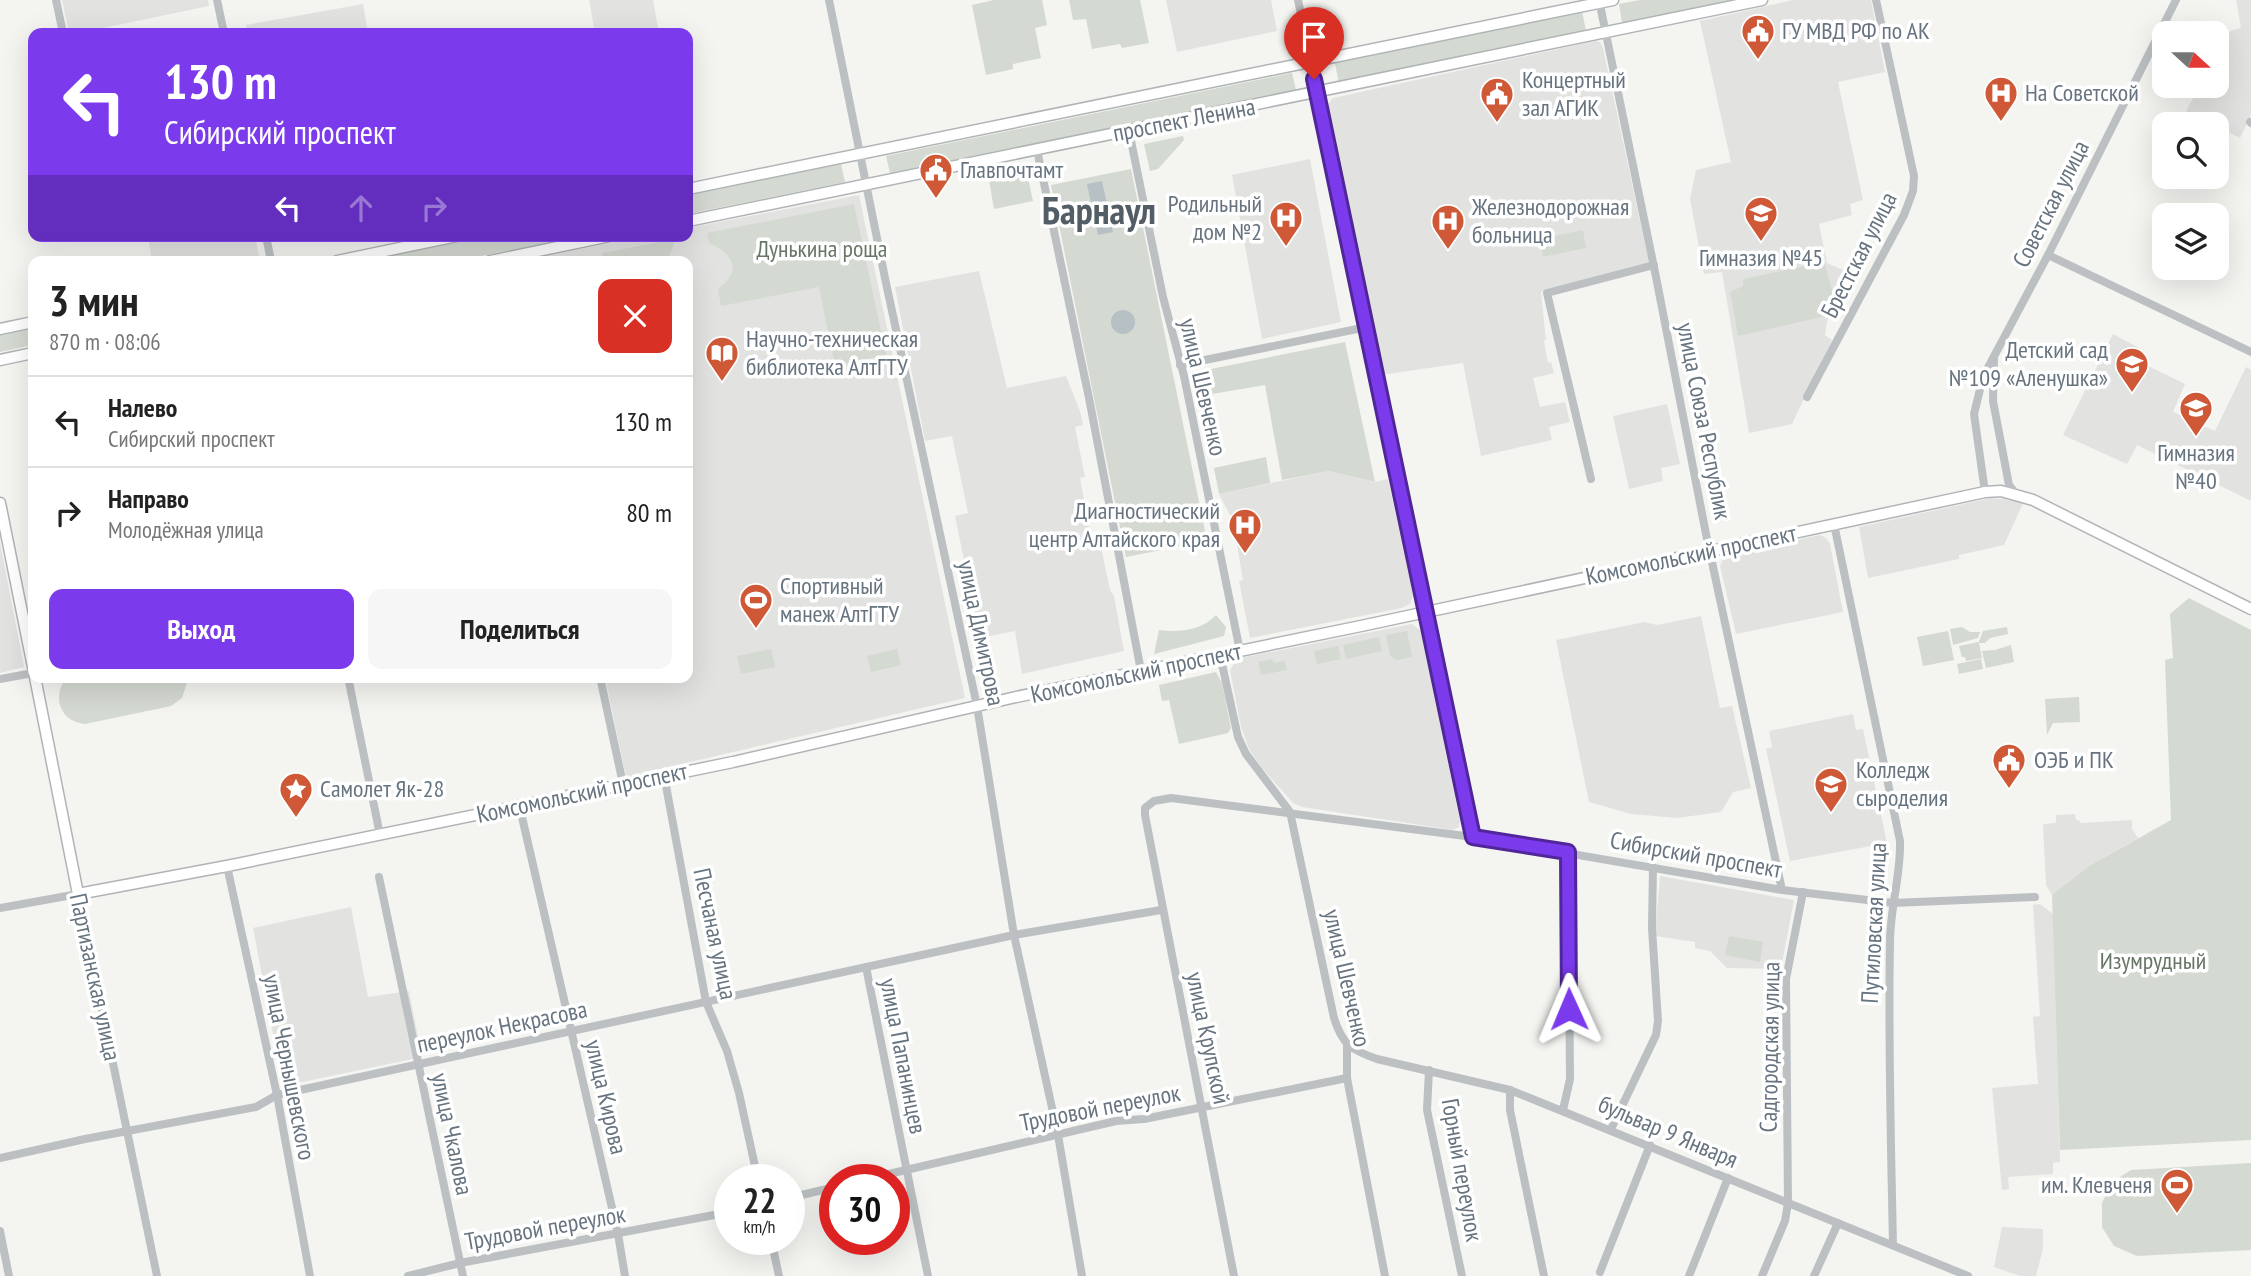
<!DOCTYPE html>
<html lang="ru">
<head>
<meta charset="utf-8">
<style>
	body { margin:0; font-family:"PT Sans Narrow",sans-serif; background:#f6f6f6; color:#222; height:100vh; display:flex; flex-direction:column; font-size:26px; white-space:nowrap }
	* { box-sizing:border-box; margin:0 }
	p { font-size:23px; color:#767676 }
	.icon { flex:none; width:38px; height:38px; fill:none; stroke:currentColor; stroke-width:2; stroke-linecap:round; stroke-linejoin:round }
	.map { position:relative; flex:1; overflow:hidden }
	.details { position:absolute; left:28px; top:256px; width:665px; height:427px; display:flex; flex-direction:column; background:#fff; border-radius:14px; box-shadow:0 7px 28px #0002 }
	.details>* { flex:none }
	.banner { position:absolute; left:28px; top:28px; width:665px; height:214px; border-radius:14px; box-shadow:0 7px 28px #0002; background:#7c3aed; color:#fff; overflow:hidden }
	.needle { width:46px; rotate:111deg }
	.tools { position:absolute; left:2152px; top:21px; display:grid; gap:14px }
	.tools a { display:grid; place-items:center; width:77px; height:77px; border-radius:14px; background:#fff; box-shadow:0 7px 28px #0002; font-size:35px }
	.speed { position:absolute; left:714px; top:1164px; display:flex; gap:14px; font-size:35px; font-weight:700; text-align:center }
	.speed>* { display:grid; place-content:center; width:91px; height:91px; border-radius:50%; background:#fff; box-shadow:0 7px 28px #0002; line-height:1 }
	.speed small { font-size:18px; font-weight:400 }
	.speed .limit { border:10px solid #d22; background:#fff; color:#111 }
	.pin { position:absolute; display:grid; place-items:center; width:60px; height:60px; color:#fff; margin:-72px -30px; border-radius:50% 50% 50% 0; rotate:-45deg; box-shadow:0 0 7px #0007 }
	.pin .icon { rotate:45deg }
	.me { position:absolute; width:77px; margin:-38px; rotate:359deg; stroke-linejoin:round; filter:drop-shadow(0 0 5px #0008) }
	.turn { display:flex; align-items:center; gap:24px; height:147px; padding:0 21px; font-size:32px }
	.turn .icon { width:91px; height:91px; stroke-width:2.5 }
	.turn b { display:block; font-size:49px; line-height:60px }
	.lanes { display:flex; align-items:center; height:66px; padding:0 21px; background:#0003; justify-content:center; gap:35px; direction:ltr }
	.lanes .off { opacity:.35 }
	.round { display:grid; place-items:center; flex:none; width:74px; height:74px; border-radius:14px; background:#f6f6f6 }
	.headline { display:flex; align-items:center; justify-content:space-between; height:119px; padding:0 21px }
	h1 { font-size:42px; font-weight:700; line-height:52px }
	.cta { display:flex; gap:14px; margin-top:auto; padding:14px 21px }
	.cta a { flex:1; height:80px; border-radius:14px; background:#7c3aed; color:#fff; font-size:28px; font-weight:700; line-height:80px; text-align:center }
	.cta a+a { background:#f6f6f6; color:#222 }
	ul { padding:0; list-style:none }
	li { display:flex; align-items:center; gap:21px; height:91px; padding:0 21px; border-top:2px solid #e0e0e0 }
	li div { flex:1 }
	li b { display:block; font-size:26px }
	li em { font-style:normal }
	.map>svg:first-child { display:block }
</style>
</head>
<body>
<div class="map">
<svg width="2251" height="1276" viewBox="0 0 2251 1276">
	<rect width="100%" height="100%" fill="#f4f4f1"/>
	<g fill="#e2e3e1">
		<path d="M62 0H208L209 6 79 33H69Z"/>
		<path d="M589 0H653L659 33H595Z"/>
		<path d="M1166 0H1271L1277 31 1177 52Z"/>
		<path d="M1793 0H1871L1885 72 1838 82 1863 200 1850 204 1852 215 1819 224 1827 263 1848 272 1847 279 1827 322 1825 335 1832 340 1792 424 1749 433 1722 272 1704 274 1690 199 1696 170 1731 162 1700 21Z"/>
		<path d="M2236 0H2251V115L2240 138 2217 127V124H2213L2186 111 2200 86H2217V53L2230 31 2241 28Z"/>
		<path d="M363 4 368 33H248L246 25Z"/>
		<path d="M1595 41 1600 42 1603 48 1649 263 1541 292 1546 340 1544 341 1548 363 1551 362 1554 373 1533 378 1540 407 1565 402 1570 422 1549 427 1552 440 1481 456 1463 363 1381 375 1328 109 1329 103 1333 98Z"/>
		<path d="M1310 159 1341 322 1262 339 1232 175Z"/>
		<path d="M859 195 965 698 626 777 605 677H688V261H520L646 236H688V228Z"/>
		<path d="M148 236H255L260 261H152Z"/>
		<path d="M979 271 1007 388 1066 376 1080 411 1083 425 1075 427 1085 477 1080 478 1092 543 1100 542 1110 590 1114 596 1124 651 1022 674 1015 631 980 638 955 516 968 513 952 436 925 441 895 287Z"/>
		<path d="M2113 334 2141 349 2136 360 2185 384 2173 412 2215 431 2246 367 2251 370V501L2137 445 2127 464 2063 435Z"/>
		<path d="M1667 404 1680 464 1661 468 1663 481 1629 489 1613 416Z"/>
		<path d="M1329 471 1374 482 1388 479 1413 595 1410 604 1402 608 1250 638 1239 581 1243 580 1233 521 1219 494Z"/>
		<path d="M1991 498 2003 499 2023 503 2004 545 1959 555V559L1868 578 1859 527Z"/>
		<path d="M1820 535 1826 538 1830 544 1843 612 1736 634 1720 566 1723 559 1729 555Z"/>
		<path d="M0 542 24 667 0 673Z"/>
		<path d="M1701 616 1720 708 1732 706 1751 788 1733 792 1721 812 1677 818 1631 814 1589 802 1556 640 1645 622 1657 625Z"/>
		<path d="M1412 624 1421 631 1460 821 1459 827 1453 830 1302 807 1293 803 1261 767 1249 749 1241 727 1230 670 1235 662 1241 658Z"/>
		<path d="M1853 714 1856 730 1863 729 1887 843 1790 861 1766 749 1772 747 1769 731Z"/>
		<path d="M2075 814 2076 820H2079L2080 823 2132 820V829L2138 838 2089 866 2052 895 2046 885 2043 824 2056 823V815Z"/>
		<path d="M1660 876 1794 900 1781 969 1727 968 1710 951 1695 948V942L1655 936Z"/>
		<path d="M2040 904 2053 914 2060 1162 2053 1163V1174L2008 1177 2009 1189 2002 1190 1992 1088 2038 1084 2033 1017 2040 1016 2033 905Z"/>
		<path d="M351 907 368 997 409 991 422 1057 283 1086 253 928Z"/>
		<path d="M2002 1227 2043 1229V1249L2036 1276H2020L1994 1267Z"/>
	</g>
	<g fill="#d4d9d1">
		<path d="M994 0H1042L1047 25 1035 28 1041 58 1013 64V69L986 75 972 5Z"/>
		<path d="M1069 0H1140L1149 43 1122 48 1120 44 1092 49 1086 19 1073 20Z"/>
		<path d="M1640 0H1733L1622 23 1619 4Z"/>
		<path d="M1582 11 1586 31 1339 84 1335 63Z"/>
		<path d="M1292 73 1296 90 890 173 886 156Z"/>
		<path d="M1183 136 1184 140 1158 169 1150 171 1144 144Z"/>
		<path d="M841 164 845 182 688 214V195Z"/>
		<path d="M1131 169 1207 541 1126 557 1051 185Z"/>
		<path d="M1027 173 1033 201 994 209 989 180Z"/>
		<path d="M854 204 886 355 835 366 819 287 721 306 718 289C743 271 733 253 709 243L707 233Z"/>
		<path d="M1583 230 1586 248 1543 257 1540 239Z"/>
		<path d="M485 236H577L457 261H365Z"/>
		<path d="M676 239 667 261H603L602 253Z"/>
		<path d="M1824 262 1835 300 1826 316 1738 336 1730 292 1743 286V279Z"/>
		<path d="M33 327V345L0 352V334Z"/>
		<path d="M1345 342 1375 482 1329 471 1282 480 1265 385 1200 396 1196 372Z"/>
		<path d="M1266 457 1270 483 1219 494 1214 468Z"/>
		<path d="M2189 598 2251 630V1140L2060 1150 2052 895 2089 866 2171 820 2165 660 2173 658 2170 614Z"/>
		<path d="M1216 615 1226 627 1224 636 1154 654 1159 630C1178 633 1203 630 1216 615Z"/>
		<path d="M1962 627 1970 632H1980L1978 638 1953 645 1950 629Z"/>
		<path d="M2007 627 2008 634 1990 638 1985 643H1979L1982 658 1966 661 1965 657H1962L1959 646 1979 642 1983 631Z"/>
		<path d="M1407 631 1412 657 1396 660 1390 656 1386 635Z"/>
		<path d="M1948 631 1954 660 1923 666 1917 637Z"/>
		<path d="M1379 637 1382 651 1346 659 1343 645Z"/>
		<path d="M2011 645 2014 662 1986 668 1982 651 1995 650Z"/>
		<path d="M1338 646 1341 659 1317 664 1314 651Z"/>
		<path d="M771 649 775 667 741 674 737 656Z"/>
		<path d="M897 649 901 665 871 672 867 656Z"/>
		<path d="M1272 659 1274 663 1285 661 1287 670 1261 675 1258 662Z"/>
		<path d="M1981 659 1983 669 1959 674 1957 664Z"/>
		<path d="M1216 672 1222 683 1231 728 1228 733 1179 744 1169 700 1162 701 1159 685Z"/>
		<path d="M67 677H187L188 679 182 698 171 706 85 724C60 722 51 696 67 677Z"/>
		<path d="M2079 697 2080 722 2053 723 2047 735 2045 699Z"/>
		<path d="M1729 936 1763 942 1760 962 1725 955Z"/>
		<path d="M2251 1163V1250L2137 1256 2114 1246 2102 1227V1203L2112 1182 2131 1170Z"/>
	</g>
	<g fill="#b7c0c4">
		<path d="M1102 181 1113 232 1098 235 1087 184Z"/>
		<circle cx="1123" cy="322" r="12"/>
	</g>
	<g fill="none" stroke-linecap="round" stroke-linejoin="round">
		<defs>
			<g id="major">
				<path d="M688 189 1613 0"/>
				<path d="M688 221 1762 0"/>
				<path d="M337 261 457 236"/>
				<path d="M490 261 610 236"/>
				<path d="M0 329 33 322"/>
				<path d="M0 360 33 353"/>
				<path d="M0 503 33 667"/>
				<path d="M35 677 78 894 227 866 733 762 1016 697 1361 626 1985 492 2001 491 2033 500 2251 609"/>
			</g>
		</defs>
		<use href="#major" stroke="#b0b4b7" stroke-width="13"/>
		<g stroke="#bcc0c3" stroke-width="8">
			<path d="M56 0 63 33"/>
			<path d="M217 0 224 33"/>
			<path d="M829 0 886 283 977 706 1014 935 1058 1135 1082 1276"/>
			<path d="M1298 0 1473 837"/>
			<path d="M1599 0 1656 277 1706 534 1782 890"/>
			<path d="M2250 122 2251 123"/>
			<path d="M1129 131 1163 297 1184 376 1240 651"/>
			<path d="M1037 150 1089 398 1141 671"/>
			<path d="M266 236 271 261"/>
			<path d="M2048 255 2251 352"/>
			<path d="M1994 360 1993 401 2009 485 2016 494"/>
			<path d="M1180 365 1367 327"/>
			<path d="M1807 397 1904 215 1913 191 1914 176 1876 0"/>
			<path d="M1591 479 1547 293 1654 265"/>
			<path d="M1985 492 1974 414 1983 377 2048 255 2176 0"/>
			<path d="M1834 524 1900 841C1901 876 1890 907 1890 942 1888 1043 1891 1144 1893 1245"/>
			<path d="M1220 655 1238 737 1246 754 1290 812 1334 1018C1342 1044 1351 1050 1377 1059L1510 1090 1968 1276"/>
			<path d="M348 677 380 835"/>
			<path d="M600 677 623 784"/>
			<path d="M0 679 33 673"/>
			<path d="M664 775 706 1002 727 1051 739 1093 758 1180"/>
			<path d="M519 804 618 1234 625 1276"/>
			<path d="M227 866 277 1095 310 1276"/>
			<path d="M379 877 463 1276"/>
			<path d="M0 908 78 894 157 1276"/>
			<path d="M866 967 928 1276"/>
			<path d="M1347 1044V1078L1385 1276"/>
			<path d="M1429 1070 1427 1110 1462 1276"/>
			<path d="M1510 1090V1110L1544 1276"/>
			<path d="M1563 1110 1570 1079 1568 852"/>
			<path d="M1611 1129 1656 1035 1658 1021 1652 928 1653 867"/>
			<path d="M0 1158 85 1139 256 1107 277 1095 1014 935 1161 910"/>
			<path d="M863 1180 1116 1121 1144 1119 1347 1078"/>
			<path d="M789 1198 835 1187"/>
			<path d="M0 1231 9 1276"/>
			<path d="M771 1239 779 1276"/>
			<path d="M1600 1272 1650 1145"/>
			<path d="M408 1276 460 1263 730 1212"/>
			<path d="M1234 1276 1145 815V808L1154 801 1171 798 1473 837 1782 890 1893 903 2035 897"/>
			<path d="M1689 1276 1728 1178"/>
			<path d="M1762 1276 1785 1221 1788 1203 1786 979 1803 892"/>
			<path d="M1814 1276 1838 1223"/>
		</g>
		<use href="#major" stroke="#fff" stroke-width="10"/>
	</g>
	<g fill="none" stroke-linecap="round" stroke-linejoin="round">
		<defs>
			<path id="route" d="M1314 79 1473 837 1568 852 1569 1009"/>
		</defs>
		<use href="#route" stroke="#51269a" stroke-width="18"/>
		<use href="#route" stroke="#7c3aed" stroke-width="12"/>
	</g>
	<defs>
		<symbol id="civic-pin" viewBox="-11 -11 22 30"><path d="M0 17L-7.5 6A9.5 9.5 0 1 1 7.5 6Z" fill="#cf5936" stroke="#fff"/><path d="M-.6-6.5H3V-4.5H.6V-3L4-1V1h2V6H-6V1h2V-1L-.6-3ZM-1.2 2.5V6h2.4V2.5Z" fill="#fff"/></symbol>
		<symbol id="hospital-pin" viewBox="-11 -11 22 30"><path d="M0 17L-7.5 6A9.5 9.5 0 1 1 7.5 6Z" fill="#cf5936" stroke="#fff"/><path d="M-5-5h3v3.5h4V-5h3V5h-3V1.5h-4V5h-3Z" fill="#fff"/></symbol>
		<symbol id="school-pin" viewBox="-11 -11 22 30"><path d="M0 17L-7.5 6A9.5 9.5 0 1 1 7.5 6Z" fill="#cf5936" stroke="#fff"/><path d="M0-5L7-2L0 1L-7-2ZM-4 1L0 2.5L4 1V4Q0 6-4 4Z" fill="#fff"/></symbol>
		<symbol id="library-pin" viewBox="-11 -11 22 30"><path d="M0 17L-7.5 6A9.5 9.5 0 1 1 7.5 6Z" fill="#cf5936" stroke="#fff"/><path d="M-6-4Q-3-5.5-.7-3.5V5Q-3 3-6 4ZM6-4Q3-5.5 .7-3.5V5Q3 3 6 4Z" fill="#fff"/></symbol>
		<symbol id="stadium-pin" viewBox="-11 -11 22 30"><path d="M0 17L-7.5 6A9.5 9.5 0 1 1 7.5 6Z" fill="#cf5936" stroke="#fff"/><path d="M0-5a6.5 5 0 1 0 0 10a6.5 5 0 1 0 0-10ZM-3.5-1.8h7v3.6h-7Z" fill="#fff"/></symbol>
		<symbol id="university-pin" viewBox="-11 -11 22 30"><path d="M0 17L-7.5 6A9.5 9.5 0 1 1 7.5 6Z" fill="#cf5936" stroke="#fff"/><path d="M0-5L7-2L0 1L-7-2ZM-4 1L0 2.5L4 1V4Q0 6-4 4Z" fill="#fff"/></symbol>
		<symbol id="sight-pin" viewBox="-11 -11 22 30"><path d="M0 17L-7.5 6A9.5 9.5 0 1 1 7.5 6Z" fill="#cf5936" stroke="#fff"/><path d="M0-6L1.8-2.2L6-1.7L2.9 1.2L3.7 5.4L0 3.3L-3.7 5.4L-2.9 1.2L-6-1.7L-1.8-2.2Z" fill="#fff"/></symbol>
	</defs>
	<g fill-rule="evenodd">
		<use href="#civic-pin" x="1739" y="12" width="38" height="52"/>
		<use href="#hospital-pin" x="1982" y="74" width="38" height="52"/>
		<use href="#civic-pin" x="1478" y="75" width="38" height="52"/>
		<use href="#civic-pin" x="917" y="151" width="38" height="52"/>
		<use href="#school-pin" x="1742" y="194" width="38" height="52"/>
		<use href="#hospital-pin" x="1267" y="199" width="38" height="52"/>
		<use href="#hospital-pin" x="1429" y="202" width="38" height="52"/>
		<use href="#library-pin" x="703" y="334" width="38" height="52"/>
		<use href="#school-pin" x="2113" y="345" width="38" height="52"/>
		<use href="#school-pin" x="2177" y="389" width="38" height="52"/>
		<use href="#hospital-pin" x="1226" y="506" width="38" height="52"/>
		<use href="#stadium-pin" x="737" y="581" width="38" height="52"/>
		<use href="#civic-pin" x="1990" y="741" width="38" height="52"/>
		<use href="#university-pin" x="1812" y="765" width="38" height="52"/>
		<use href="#sight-pin" x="277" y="770" width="38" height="52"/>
		<use href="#stadium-pin" x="2158" y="1166" width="38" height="52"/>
	</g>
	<g text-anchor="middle" stroke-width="7" stroke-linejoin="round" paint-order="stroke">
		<g font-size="24" fill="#67747f" stroke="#fff" text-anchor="start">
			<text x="1782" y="39">ГУ МВД РФ по АК</text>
			<text x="1522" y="88">Концертный<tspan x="1522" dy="28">зал АГИК</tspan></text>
			<text x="2025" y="101">На Советской</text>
			<text x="960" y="178">Главпочтамт</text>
			<text x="1262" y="212" text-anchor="end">Родильный<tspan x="1262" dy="28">дом №2</tspan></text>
			<text x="1472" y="215">Железнодорожная<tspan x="1472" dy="28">больница</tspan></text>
			<text x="1761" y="266" text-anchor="middle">Гимназия №45</text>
			<text x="746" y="347">Научно-техническая<tspan x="746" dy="28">библиотека АлтГТУ</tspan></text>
			<text x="2108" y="358" text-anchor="end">Детский сад<tspan x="2108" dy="28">№109 «Аленушка»</tspan></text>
			<text x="2196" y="461" text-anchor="middle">Гимназия<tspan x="2196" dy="28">№40</tspan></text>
			<text x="1220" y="519" text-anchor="end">Диагностический<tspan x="1220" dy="28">центр Алтайского края</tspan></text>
			<text x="780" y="594">Спортивный<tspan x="780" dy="28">манеж АлтГТУ</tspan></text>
			<text x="2034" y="768">ОЭБ и ПК</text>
			<text x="1856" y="778">Колледж<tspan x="1856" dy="28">сыроделия</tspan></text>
			<text x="320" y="797">Самолет Як-28</text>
			<text x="2152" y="1193" text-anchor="end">им. Клевченя</text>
		</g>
		<g font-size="24" fill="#67747f" stroke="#fff">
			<text transform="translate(1184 120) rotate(-11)" y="8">проспект Ленина</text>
			<text transform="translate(2051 204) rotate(-63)" y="8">Советская улица</text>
			<text transform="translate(1859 255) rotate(-63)" y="8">Брестская улица</text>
			<text transform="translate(1203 387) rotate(77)" y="8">улица Шевченко</text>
			<text transform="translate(1704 421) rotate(79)" y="8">улица Союза Республик</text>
			<text transform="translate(1691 555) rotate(-12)" y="8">Комсомольский проспект</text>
			<text transform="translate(981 633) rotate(78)" y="8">улица Димитрова</text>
			<text transform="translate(1136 673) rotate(-12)" y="8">Комсомольский проспект</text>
			<text transform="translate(582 793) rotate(-12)" y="8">Комсомольский проспект</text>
			<text transform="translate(1696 855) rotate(10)" y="8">Сибирский проспект</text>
			<text transform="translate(1874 923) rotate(-87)" y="8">Путиловская улица</text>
			<text transform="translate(715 934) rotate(78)" y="8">Песчаная улица</text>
			<text transform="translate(95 977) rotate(78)" y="8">Партизанская улица</text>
			<text transform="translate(1347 978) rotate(77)" y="8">улица Шевченко</text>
			<text transform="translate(502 1027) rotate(-12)" y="8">переулок Некрасова</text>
			<text transform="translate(1208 1038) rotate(78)" y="8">улица Крупской</text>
			<text transform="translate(1770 1047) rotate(-89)" y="8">Садгородская улица</text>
			<text transform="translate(903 1056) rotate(79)" y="8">улица Папанинцев</text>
			<text transform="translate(289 1067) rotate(79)" y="8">улица Чернышевского</text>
			<text transform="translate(606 1097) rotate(77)" y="8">улица Кирова</text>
			<text transform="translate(1100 1108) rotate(-11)" y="8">Трудовой переулок</text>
			<text transform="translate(1668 1132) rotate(23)" y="8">бульвар 9 Января</text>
			<text transform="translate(452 1134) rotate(78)" y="8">улица Чкалова</text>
			<text transform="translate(1462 1170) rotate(80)" y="8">Горный переулок</text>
			<text transform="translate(545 1228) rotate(-10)" y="8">Трудовой переулок</text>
		</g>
		<g font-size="24" fill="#687665" stroke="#fff">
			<text x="822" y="257">Дунькина роща</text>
			<text x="2153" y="969">Изумрудный</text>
		</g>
		<g font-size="38" font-weight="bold" fill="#535d65" stroke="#fff">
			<text x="1099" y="224">Барнаул</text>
		</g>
	</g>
</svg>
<div class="tools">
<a><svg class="needle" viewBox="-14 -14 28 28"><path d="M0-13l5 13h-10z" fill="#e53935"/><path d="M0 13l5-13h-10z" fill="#767676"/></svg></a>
<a><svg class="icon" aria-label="search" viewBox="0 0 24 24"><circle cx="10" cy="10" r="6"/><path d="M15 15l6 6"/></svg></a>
<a><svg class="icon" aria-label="layers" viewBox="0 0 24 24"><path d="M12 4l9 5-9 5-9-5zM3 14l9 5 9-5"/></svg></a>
</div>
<div class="speed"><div>22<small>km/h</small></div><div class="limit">30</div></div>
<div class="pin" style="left:1314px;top:79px;background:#d93025"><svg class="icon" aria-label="arrive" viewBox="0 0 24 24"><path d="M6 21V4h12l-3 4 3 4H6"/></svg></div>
<svg class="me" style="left:1569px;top:1009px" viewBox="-20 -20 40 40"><path d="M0-17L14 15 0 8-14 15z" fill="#7c3aed" stroke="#fff" stroke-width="4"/></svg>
<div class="banner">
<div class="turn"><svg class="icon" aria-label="left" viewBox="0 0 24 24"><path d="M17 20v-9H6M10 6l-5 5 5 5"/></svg><div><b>130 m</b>Сибирский проспект</div></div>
<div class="lanes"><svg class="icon" aria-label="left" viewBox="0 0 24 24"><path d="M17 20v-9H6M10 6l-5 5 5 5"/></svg><svg class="icon off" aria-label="ahead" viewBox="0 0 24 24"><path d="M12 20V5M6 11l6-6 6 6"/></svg><svg class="icon off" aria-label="right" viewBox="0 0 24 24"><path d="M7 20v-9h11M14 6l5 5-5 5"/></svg></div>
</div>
<section class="details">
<div class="headline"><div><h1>3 мин</h1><p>870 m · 08:06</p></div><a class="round" style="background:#d93025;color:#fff"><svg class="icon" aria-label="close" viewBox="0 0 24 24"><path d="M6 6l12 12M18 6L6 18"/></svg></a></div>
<ul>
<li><svg class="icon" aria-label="left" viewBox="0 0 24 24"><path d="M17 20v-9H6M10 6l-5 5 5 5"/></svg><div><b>Налево</b><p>Сибирский проспект</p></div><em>130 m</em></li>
<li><svg class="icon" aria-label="right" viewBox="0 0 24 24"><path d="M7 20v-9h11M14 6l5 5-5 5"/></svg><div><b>Направо</b><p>Молодёжная улица</p></div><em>80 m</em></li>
</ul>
<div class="cta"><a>Выход</a><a>Поделиться</a></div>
</section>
</div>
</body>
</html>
